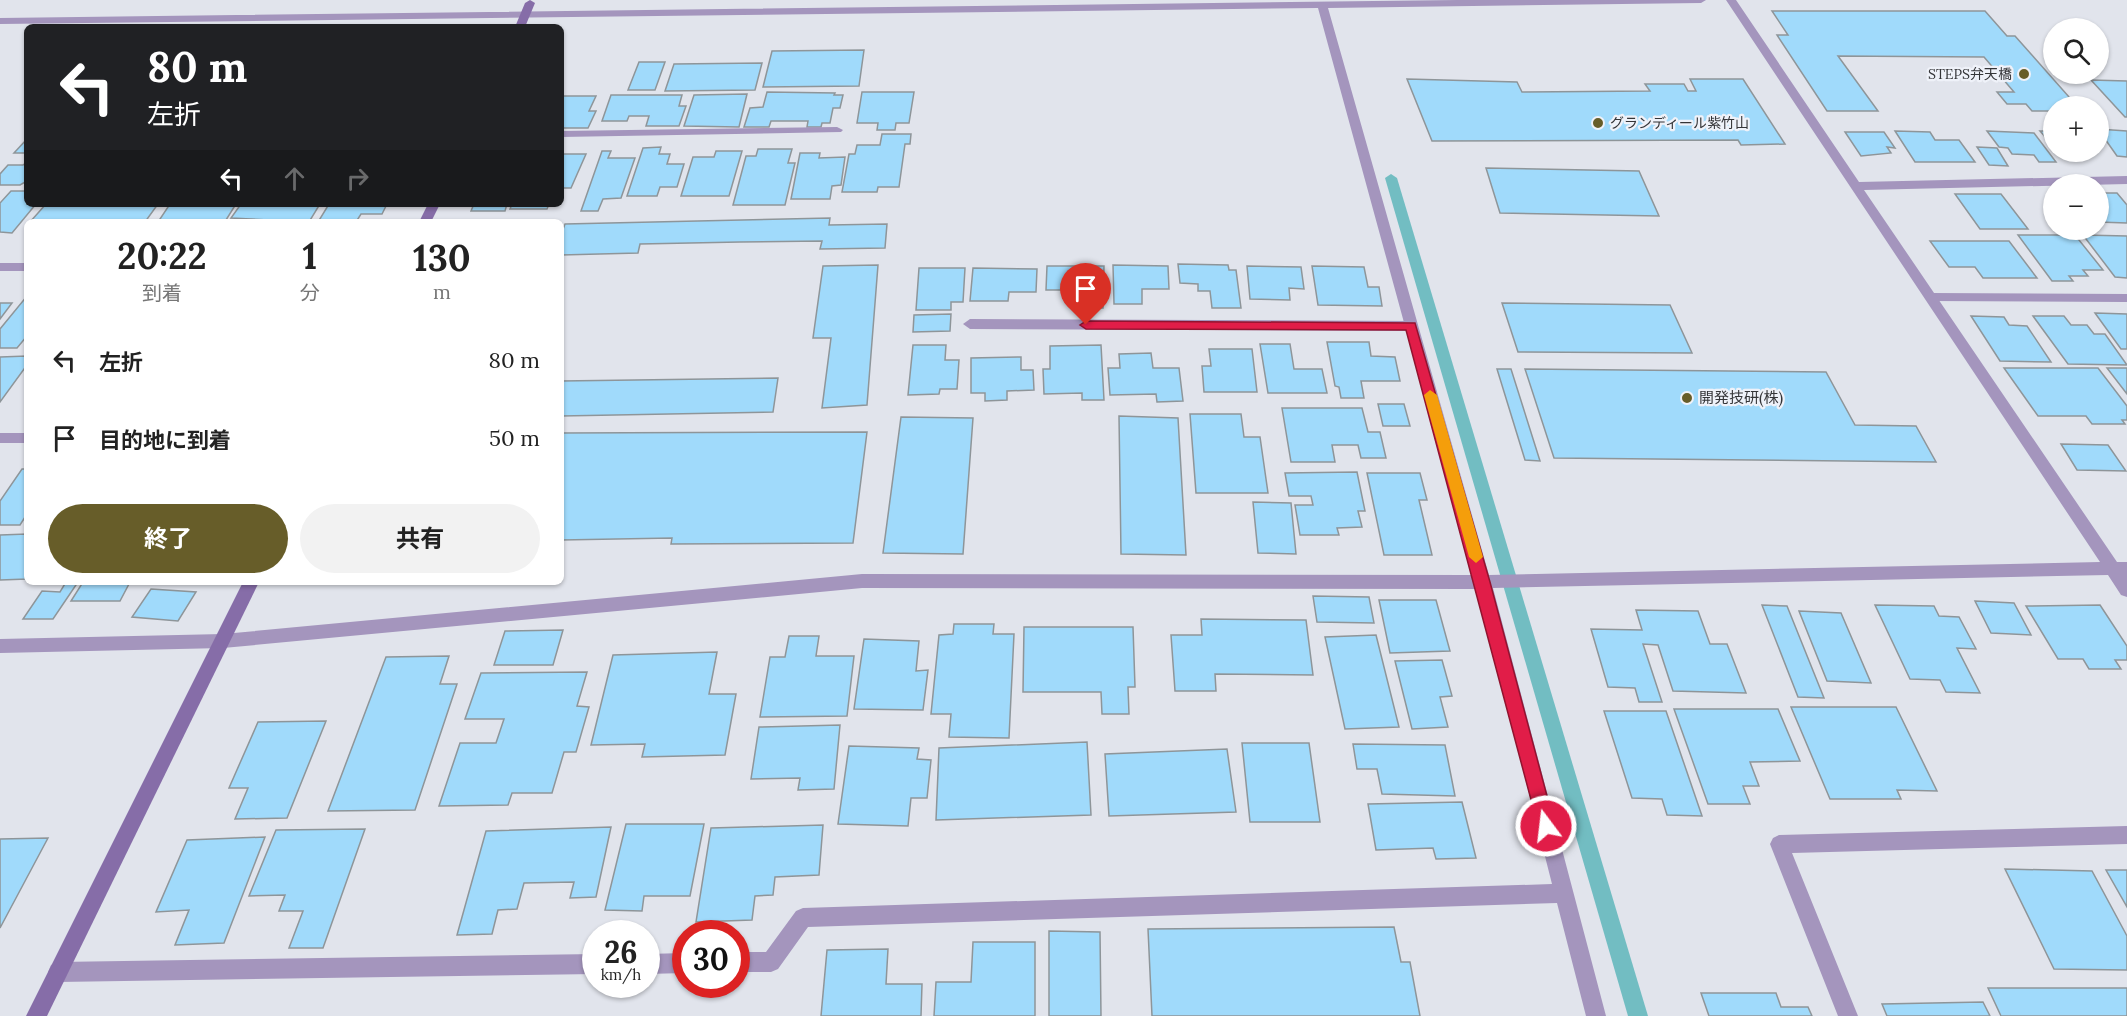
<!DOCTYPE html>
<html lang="ja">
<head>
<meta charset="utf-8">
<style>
	body { margin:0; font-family:Lora,"Noto Sans JP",serif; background:#f2f2f2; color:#222; height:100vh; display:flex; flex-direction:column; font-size:22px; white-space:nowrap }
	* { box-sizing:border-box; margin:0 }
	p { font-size:20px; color:#767676 }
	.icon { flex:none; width:33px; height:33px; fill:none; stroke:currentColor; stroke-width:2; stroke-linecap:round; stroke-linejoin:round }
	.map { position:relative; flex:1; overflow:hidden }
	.panel { position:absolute; left:24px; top:219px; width:540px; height:366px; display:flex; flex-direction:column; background:#fff; border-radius:9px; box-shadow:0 2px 4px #0004 }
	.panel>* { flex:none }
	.top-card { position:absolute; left:24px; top:24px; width:540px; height:183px; border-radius:9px; box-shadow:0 2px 4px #0004; background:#202124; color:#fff; overflow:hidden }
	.buttons { position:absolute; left:2043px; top:18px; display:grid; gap:12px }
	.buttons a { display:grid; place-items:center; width:66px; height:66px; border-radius:50%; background:#fff; box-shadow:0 2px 4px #0004; font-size:30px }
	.speed { position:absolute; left:582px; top:920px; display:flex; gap:12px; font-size:30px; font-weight:700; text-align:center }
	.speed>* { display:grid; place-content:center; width:78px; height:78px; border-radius:50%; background:#fff; box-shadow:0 2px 4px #0004; line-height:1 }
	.speed small { font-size:15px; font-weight:400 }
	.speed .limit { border:9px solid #d22; background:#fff; color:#111 }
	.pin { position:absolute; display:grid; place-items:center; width:51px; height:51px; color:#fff; margin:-62px -26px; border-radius:50% 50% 50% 0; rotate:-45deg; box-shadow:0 0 6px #0007 }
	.pin .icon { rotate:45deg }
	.me { position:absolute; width:66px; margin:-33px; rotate:345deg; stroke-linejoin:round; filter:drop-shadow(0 0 4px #0008) }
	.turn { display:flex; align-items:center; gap:21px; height:126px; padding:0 24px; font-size:27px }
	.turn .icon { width:78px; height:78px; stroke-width:2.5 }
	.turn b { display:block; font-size:42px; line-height:51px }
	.lanes { display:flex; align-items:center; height:57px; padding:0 24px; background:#0003; justify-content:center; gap:30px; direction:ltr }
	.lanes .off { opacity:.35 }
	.eta { display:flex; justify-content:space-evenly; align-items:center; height:102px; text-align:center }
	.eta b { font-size:36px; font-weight:700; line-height:42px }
	.button { display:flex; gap:12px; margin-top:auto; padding:12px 24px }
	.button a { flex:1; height:69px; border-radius:36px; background:#675d29; color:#fff; font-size:24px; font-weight:700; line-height:69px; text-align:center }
	.button a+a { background:#f2f2f2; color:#222 }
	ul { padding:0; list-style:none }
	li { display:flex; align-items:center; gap:18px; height:78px; padding:0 24px }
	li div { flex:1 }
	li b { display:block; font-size:22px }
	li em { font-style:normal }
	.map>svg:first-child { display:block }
</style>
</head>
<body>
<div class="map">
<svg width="2127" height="1016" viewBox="0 0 2127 1016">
	<rect width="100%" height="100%" fill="#e1e4ec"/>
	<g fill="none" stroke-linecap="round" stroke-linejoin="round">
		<path fill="#72bdc2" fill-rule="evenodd" d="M1391 174 1397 178 1648 1016H1628L1385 178Z"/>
	</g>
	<g fill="#a0dafb" stroke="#8e9599" stroke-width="1.5">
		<path d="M1772 11H1985L2007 36H2015L2077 106H2054V111H2032L2026 104H2007L1997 92H2014L1984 57 1838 56 1878 111H1827L1777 35H1788Z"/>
		<path d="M864 50 859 86 763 87 772 51Z"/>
		<path d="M639 62H665L655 90H628Z"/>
		<path d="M762 63 755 90 665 91 674 64Z"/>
		<path d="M1407 79 1517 82 1522 92 1650 91 1645 84H1684L1688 91H1696L1690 79H1743L1785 144 1741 145 1738 140 1432 141Z"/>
		<path d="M2091 80 2127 81V117H2125Z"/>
		<path d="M767 92 835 93 834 95H843L840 108H833L830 123H822L821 127H807L808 121H771L769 127H744L750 108 763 107Z"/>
		<path d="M862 92H914L909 123H896L895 130H877L878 123H857Z"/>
		<path d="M747 94 739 127 684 126 694 95Z"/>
		<path d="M611 95H682L679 106H686L679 126H646L649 116H629L627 121H602Z"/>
		<path d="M561 96H596L589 111H596L588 128H561Z"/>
		<path d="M2098 129 2127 131V157L2117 156Z"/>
		<path d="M1895 131 1930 132 1935 140H1959L1975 162H1915Z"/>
		<path d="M1987 131 2034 133 2056 162H2039L2034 155 2012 154 2008 148 1999 147Z"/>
		<path d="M2040 131H2054V147Z"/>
		<path d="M1845 132H1884L1895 148 1887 147 1891 153 1861 156Z"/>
		<path d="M882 134H911L910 144H905L899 187H878L877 192H842L849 154H855L857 145H880Z"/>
		<path d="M27 139V153H14Z"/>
		<path d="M661 147 659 154H670L667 164H684L677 187H660L657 196H627L643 148Z"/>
		<path d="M1977 147 1997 148 2008 166 1989 165Z"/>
		<path d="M758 149H792L788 163H795L785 205H733L746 156H756Z"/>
		<path d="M602 151H611L608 158H635L621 198 603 199 598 211H581Z"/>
		<path d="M716 151H742L729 196H681L693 157H714Z"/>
		<path d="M800 153H820L819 158 845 157 841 185 832 186 830 199H791Z"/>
		<path d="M561 154H586L571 188H561Z"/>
		<path d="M27 162V181L20 185H0V174L8 165H23Z"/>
		<path d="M1486 168 1639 171 1659 216 1500 213Z"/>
		<path d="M11 191H27V204H36L12 233 0 232V203Z"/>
		<path d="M2098 193H2117L2127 205V223L2098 222Z"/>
		<path d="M1955 194H2001L2028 229H1980Z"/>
		<path d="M46 204H158L145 222H30Z"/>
		<path d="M170 204H236L226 220 158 222Z"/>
		<path d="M241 204H320L309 222 231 218Z"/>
		<path d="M329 204H387L382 214H361L356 222H318Z"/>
		<path d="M474 204H507L505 211H471Z"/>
		<path d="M512 204H549L547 209H510Z"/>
		<path d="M830 218 829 225 887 224 885 248 820 249 822 241 740 242 640 244 638 253 561 255V235L565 224Z"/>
		<path d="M2018 235H2075L2103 270H2083L2088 276H2069L2073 281H2052Z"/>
		<path d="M2083 235 2127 236V278L2115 277Z"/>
		<path d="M1930 241H2009L2037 278H1983L1975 267H1949Z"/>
		<path d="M1178 264 1228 265 1229 270H1236L1241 308H1212L1210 291H1198V284L1180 283Z"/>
		<path d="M878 265 867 405 822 408 831 338H813L823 266Z"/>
		<path d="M1113 265 1168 266 1169 289H1142V304H1114Z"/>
		<path d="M1047 266H1104L1103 308 1071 307V290H1046Z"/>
		<path d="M1247 266 1301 267 1304 289 1289 288 1290 300 1250 299Z"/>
		<path d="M1312 266 1364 267 1368 287H1379L1382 306 1318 305Z"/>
		<path d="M919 268H965L963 302H951V310H916Z"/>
		<path d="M973 268 1037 269 1036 292H1009L1008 301H970Z"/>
		<path d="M27 296V336L17 348H0V329Z"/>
		<path d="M0 303H12L0 319Z"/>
		<path d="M1502 303 1670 305 1692 353 1518 352Z"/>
		<path d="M2095 313 2127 314V349H2121Z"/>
		<path d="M951 314 950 331 913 332 914 315Z"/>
		<path d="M1971 316 2004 317 2009 325 2027 326 2051 362 2000 361Z"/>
		<path d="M2033 316H2064L2071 325H2087L2094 334H2105L2127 365 2068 364Z"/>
		<path d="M1327 342H1369L1371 356 1395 357 1400 381H1361L1364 398H1341L1339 387 1335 386Z"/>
		<path d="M1260 344H1290L1294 369H1322L1327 393H1268Z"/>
		<path d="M913 345H946L945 360H959L957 389H940L939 394 908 395Z"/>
		<path d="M1101 345 1104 400H1082V393L1044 394 1043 369H1050V346Z"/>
		<path d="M1209 349H1252L1257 392H1204L1202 366H1211Z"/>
		<path d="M1151 353 1153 368H1179L1183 401 1157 402 1156 394 1110 395 1108 368H1120L1119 354Z"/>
		<path d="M27 356V365L0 402V357Z"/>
		<path d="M1021 357V370H1033L1034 390 1007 391V400L985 401V393H971V358Z"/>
		<path d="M2004 368H2098L2127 406V420H2122L2125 424H2092L2086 416H2038Z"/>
		<path d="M2107 368H2127V394Z"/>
		<path d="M1497 369H1511L1540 461 1525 460Z"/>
		<path d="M1525 369 1826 372 1855 425 1916 426 1936 462 1554 458Z"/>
		<path d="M778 378 773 412 561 416V381Z"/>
		<path d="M1378 404H1404L1410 426H1383Z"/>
		<path d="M1282 408H1362L1368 432H1380L1386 458H1361L1358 445H1332L1335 462H1291Z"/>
		<path d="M1190 414H1241L1244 437H1260L1268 493H1196Z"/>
		<path d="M1119 416 1178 418 1186 555 1121 554Z"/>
		<path d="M901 417 973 418 963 554 883 553Z"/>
		<path d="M867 432 853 543 671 544 672 538 561 540V433Z"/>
		<path d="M2061 444 2108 445 2126 471 2077 470Z"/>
		<path d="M22 469H27V514L20 525H0V501Z"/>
		<path d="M1357 472 1365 511H1358L1362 527 1337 528 1339 535H1300L1295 505H1313L1311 496H1289L1285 473Z"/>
		<path d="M1367 473H1420L1427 500H1419L1432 555H1384Z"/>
		<path d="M1253 502 1291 503 1296 554 1258 553Z"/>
		<path d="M27 534V579L0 580V535Z"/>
		<path d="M66 582H78L53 619H23L42 591 60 592Z"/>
		<path d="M83 582H130L120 601H71Z"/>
		<path d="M151 589 196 592 178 621 132 617Z"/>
		<path d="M1313 596 1369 597 1374 623 1317 622Z"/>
		<path d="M1379 600H1436L1450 651 1390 653Z"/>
		<path d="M1975 601 2014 603 2031 635 1991 633Z"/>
		<path d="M1762 605 1787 606 1824 698 1798 697Z"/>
		<path d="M1875 605 1934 606 1939 616 1959 617 1976 649 1957 648 1980 693 1946 692 1940 680 1910 679Z"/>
		<path d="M2100 605 2127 646V660H2115L2121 669H2089L2083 659H2058L2026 606Z"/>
		<path d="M1636 610 1698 611 1710 644H1727L1746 693 1673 691 1658 645 1643 644 1662 702H1639L1635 688 1608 687 1591 629 1642 630Z"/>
		<path d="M1799 611 1841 613 1871 683 1827 681Z"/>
		<path d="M1201 619 1306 620 1313 675 1215 674 1216 691H1175L1171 635H1202Z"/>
		<path d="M954 624H994L993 634H1014L1009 738 949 737 951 714H931L939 635 953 634Z"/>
		<path d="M1024 627H1133L1135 687H1128L1129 714H1102L1101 692H1023Z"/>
		<path d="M563 630 553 665H494L505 631Z"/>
		<path d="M1376 635 1399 727 1345 729 1325 637Z"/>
		<path d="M789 636H819L816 656H854L847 716 760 717 770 657H785Z"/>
		<path d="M864 639 919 641 916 671 928 670 923 710 854 709Z"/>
		<path d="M717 652 709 694H736L725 755 642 757 645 744 591 745 613 655Z"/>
		<path d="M449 656 440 684H457L415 810 328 811 386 657Z"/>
		<path d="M1442 660 1452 696 1440 697 1448 727 1412 729 1395 661Z"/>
		<path d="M587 672 577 706 589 707 576 752H564L552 793H512L508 805 439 806 460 743H496L504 719H465L481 673Z"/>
		<path d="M1791 707H1896L1937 791 1897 790 1901 799H1830Z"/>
		<path d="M1674 709H1778L1800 761 1750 762 1759 786H1743L1750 804H1708Z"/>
		<path d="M1604 711H1666L1702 816 1667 815 1662 799 1632 798Z"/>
		<path d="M326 721 287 818 235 819 248 788H229L258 722Z"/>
		<path d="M840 725 834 789 798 790 800 778 751 779 759 727Z"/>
		<path d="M1087 742 1091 815 936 820 939 748Z"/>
		<path d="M1242 743H1309L1320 822H1250Z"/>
		<path d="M1353 744 1445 745 1455 796 1382 794 1377 769H1357Z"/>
		<path d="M849 746 919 748 917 759 931 760 927 798H911L908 826 838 824Z"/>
		<path d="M1227 749 1236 812 1109 816 1105 754Z"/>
		<path d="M1462 802 1476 858 1436 859 1433 848 1376 850 1368 804Z"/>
		<path d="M626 824H704L690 896H644L642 911 605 910Z"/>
		<path d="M823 825 819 875 775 877 773 895 755 896 752 920 696 922 711 828Z"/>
		<path d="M611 827 596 897 570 898 574 882 524 883 517 909 498 910 492 934 457 935 486 831Z"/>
		<path d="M365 829 323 948H289L303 911H279L285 895 249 896 276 830Z"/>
		<path d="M265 837 224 943 175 945 189 910 156 912 187 840Z"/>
		<path d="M48 838 0 928V839Z"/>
		<path d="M2005 869 2092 871 2127 936V970L2054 969Z"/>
		<path d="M2106 870H2127V907Z"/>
		<path d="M1394 927 1401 962H1410L1420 1016H1152L1148 929Z"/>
		<path d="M1049 931 1100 932 1101 1016H1049Z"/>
		<path d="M973 942H1035V1016H934L936 982H971Z"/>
		<path d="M888 949 886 984H922L921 1016H821L827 950Z"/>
		<path d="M1988 988H2127V1016H2001Z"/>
		<path d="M1701 993H1776L1781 1007H1808L1812 1016H1709Z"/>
		<path d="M1983 1002 1990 1016H1887L1882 1004Z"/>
	</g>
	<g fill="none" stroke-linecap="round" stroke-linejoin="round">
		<g fill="#a495bd" fill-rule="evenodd">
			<path d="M837 127 843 130 841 132 561 137V131Z"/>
			<path d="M1930 293 2127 294V302L1930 301 1924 297Z"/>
			<path d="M970 319 1411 321 1418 326 1411 331 970 329 963 324Z"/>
		</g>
		<g fill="#a495bd" fill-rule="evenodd">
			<path d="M1457 0H1706L1701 3 1328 8 1489 575 2100 562 1726 0H1736L1859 182 2127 176V184L1864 190 2117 562H2127V597L2121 595 2108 575 1493 588 1606 1016H1586L1557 903 808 927 778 969 771 972H736V952H766L796 911 803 908 1552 884 1477 589 862 588 223 648 0 653V639L223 634 862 574 1473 575 1318 8 0 24V18Z"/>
			<rect x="0" y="263" width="27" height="8"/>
			<rect x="0" y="433" width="27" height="10"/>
			<path d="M2127 826V844L1792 853 1858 1016H1838L1770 844 1773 838 1779 835Z"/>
			<path d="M686 953V973L646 974V954Z"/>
			<path d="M596 954V974L58 982 51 979 48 972 51 965 58 962Z"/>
		</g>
		<g fill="#866da8" fill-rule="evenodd">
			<path d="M530 0 535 3 525 27H515L525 3Z"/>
			<path d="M428 204H440L431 222H419Z"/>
			<path d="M243 582H259L47 1016H26Z"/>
		</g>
	</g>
	<path fill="#e11d48" stroke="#92132f" stroke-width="1.5" d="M1086 321 1415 323 1490 582 1555 826 1552 832 1546 834 1541 832 1538 826 1406 330 1086 329 1080 325Z"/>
	<path fill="#f59e0b" d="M1430 390 1437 395 1483 557 1476 563 1469 557 1424 395Z"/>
	<g fill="#675d29" stroke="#eff2f9" stroke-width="2">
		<circle cx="2024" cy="74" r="6"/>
		<circle cx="1598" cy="123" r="6"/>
		<circle cx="1687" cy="398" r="6"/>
	</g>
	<g text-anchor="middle" stroke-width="4.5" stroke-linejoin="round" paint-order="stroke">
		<g font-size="14" fill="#343538" stroke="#eff2f9" text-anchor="end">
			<text x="2012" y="79">STEPS弁天橋</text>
			<text x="1610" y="128" text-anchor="start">グランディール紫竹山</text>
		</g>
		<g font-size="15" fill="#343538" stroke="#eff2f9" text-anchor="start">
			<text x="1699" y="403">開発技研(株)</text>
		</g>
	</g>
</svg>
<div class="buttons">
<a><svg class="icon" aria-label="search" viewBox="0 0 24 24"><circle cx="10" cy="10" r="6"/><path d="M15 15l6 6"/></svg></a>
<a>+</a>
<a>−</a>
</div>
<div class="speed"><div>26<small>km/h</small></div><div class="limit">30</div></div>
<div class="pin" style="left:1086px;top:325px;background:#d93025"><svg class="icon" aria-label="arrive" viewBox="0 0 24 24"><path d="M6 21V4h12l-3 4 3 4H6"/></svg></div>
<svg class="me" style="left:1546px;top:826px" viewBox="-20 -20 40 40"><circle r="17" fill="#e11d48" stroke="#fff" stroke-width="3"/><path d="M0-11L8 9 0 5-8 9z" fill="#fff"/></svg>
<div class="top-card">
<div class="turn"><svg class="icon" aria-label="left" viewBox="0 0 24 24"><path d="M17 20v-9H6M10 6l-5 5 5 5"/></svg><div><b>80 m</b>左折</div></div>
<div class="lanes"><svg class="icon" aria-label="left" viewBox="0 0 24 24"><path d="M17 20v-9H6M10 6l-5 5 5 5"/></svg><svg class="icon off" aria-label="ahead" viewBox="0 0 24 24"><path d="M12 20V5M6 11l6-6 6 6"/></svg><svg class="icon off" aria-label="right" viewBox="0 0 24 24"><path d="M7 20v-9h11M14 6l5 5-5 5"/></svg></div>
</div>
<section class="panel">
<div class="eta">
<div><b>20:22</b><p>到着</p></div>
<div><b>1</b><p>分</p></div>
<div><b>130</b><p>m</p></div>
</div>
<ul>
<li><svg class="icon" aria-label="left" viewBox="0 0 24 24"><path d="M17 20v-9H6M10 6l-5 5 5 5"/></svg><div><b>左折</b></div><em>80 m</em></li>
<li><svg class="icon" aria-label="arrive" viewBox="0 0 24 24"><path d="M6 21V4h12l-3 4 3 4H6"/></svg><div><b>目的地に到着</b></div><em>50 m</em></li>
</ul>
<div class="button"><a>終了</a><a>共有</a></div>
</section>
</div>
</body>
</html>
